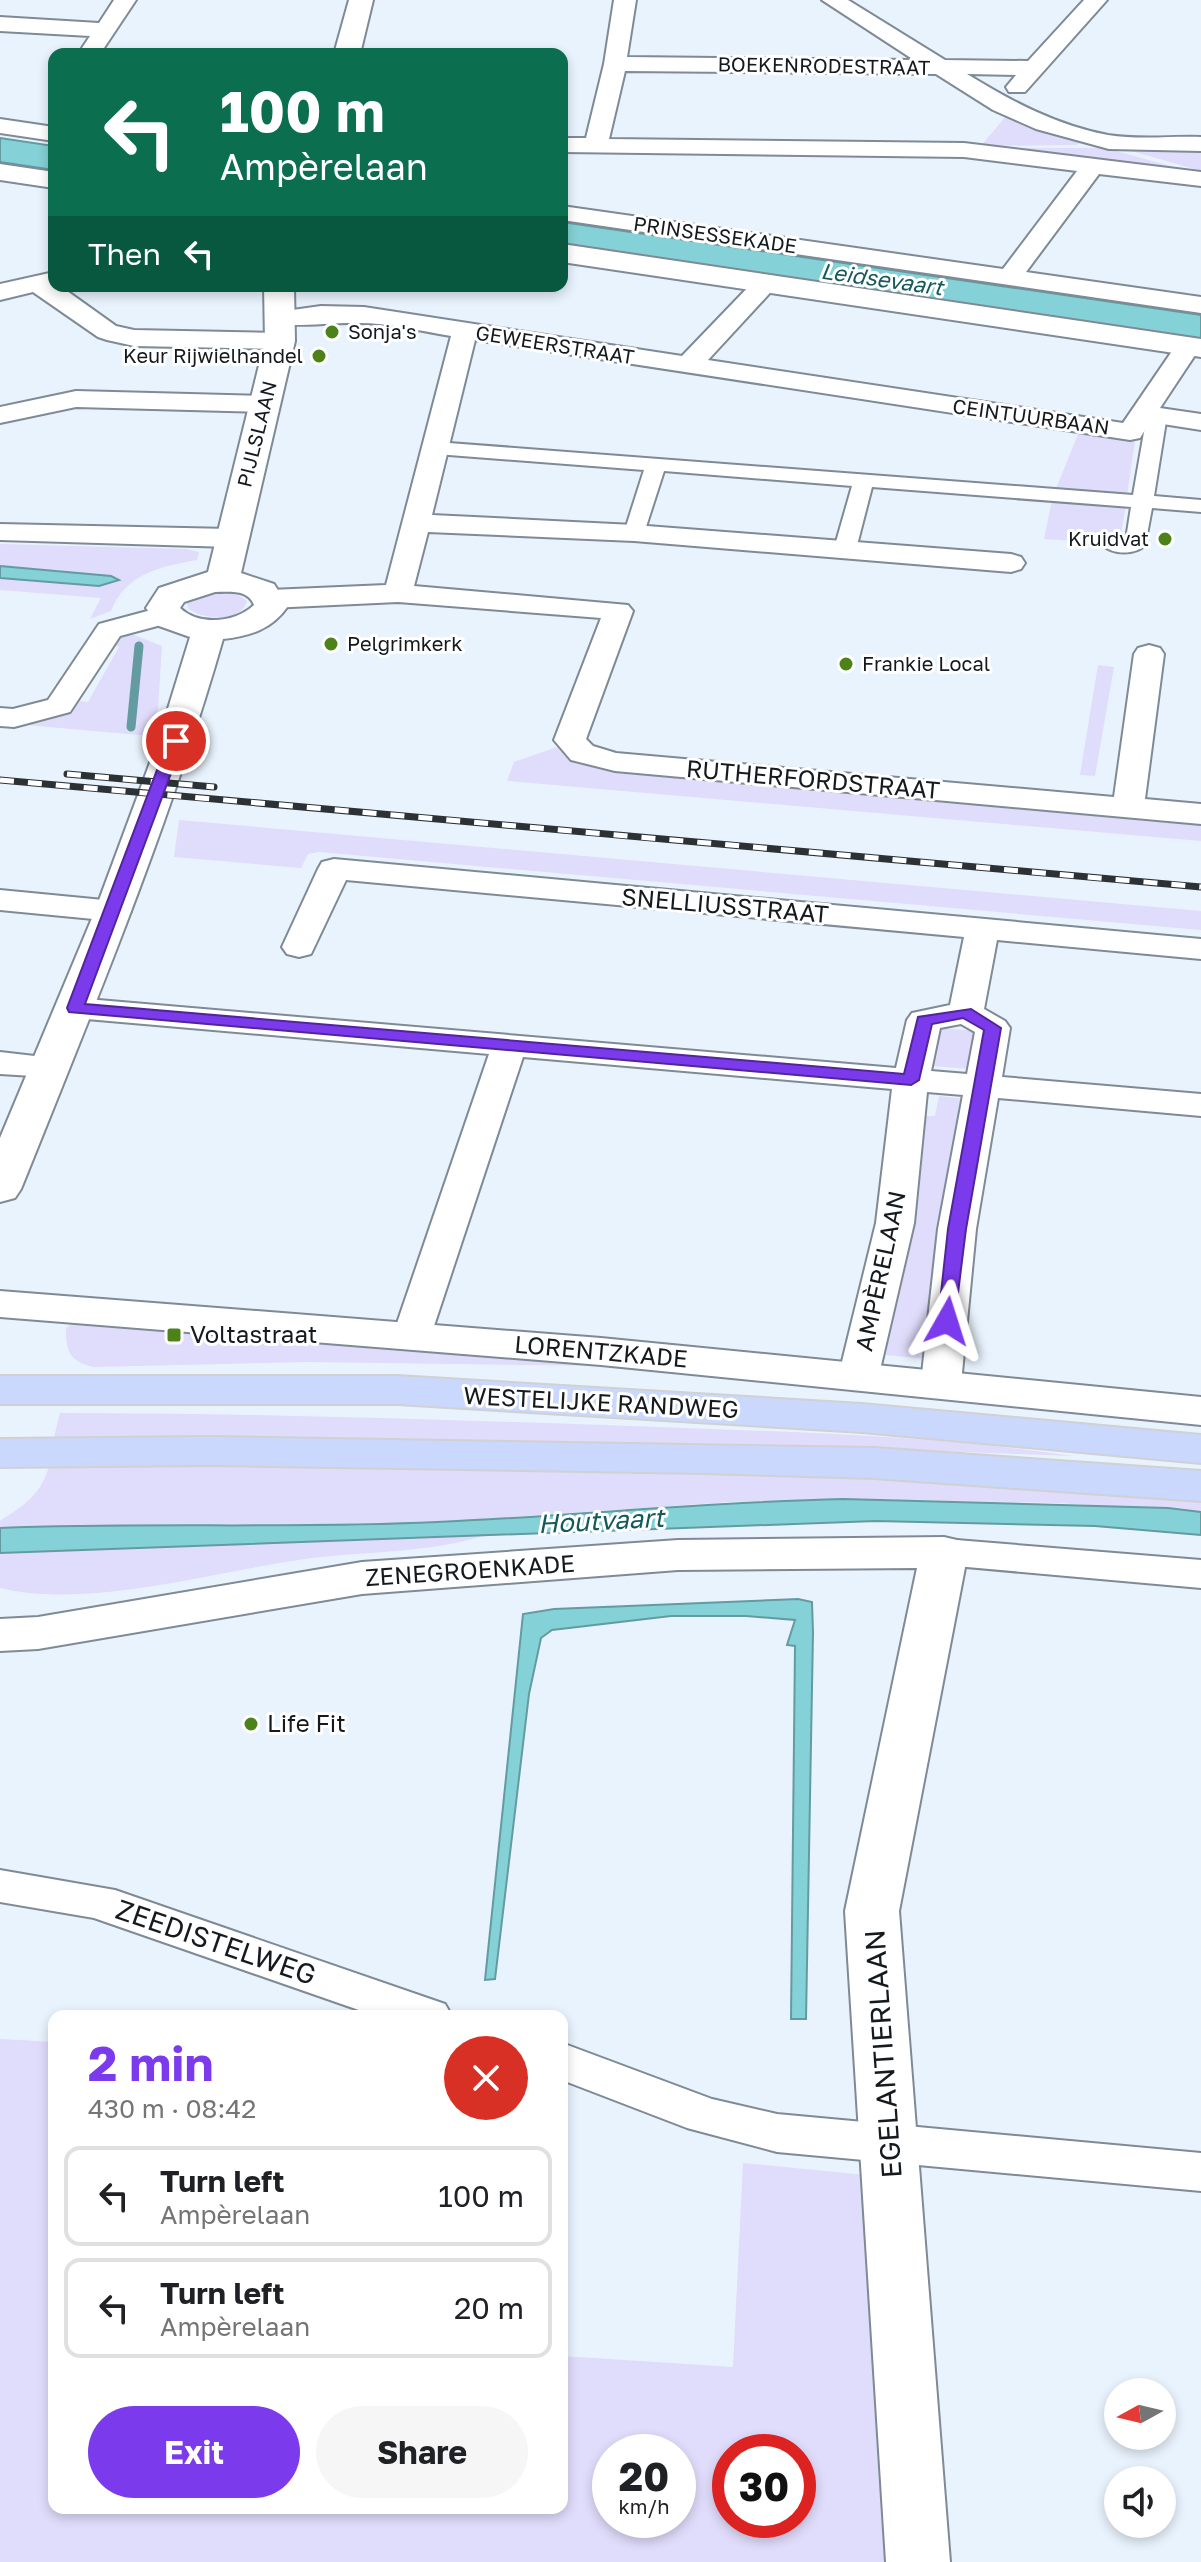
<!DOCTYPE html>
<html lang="en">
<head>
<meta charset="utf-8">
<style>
	body { margin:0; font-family:"Golos Text",sans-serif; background:#f6f6f6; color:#202124; height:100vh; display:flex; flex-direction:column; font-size:30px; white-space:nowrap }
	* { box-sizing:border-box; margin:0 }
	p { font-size:26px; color:#757577 }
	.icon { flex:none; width:44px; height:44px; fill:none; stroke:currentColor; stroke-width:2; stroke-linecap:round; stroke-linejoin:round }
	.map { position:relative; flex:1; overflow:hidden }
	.sheet { position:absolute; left:48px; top:2010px; width:520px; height:504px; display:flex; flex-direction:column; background:#fff; border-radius:16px; box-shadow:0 4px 12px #0003 }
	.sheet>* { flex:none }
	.banner { position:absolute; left:48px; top:48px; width:520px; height:244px; border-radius:16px; box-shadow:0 4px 12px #0003; background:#0b6e4f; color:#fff; overflow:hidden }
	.needle { width:52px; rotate:262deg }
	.buttons { position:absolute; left:1104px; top:2378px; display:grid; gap:16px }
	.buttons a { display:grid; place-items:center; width:72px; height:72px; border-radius:50%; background:#fff; box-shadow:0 4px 12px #0003; font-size:40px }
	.speed { position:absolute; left:592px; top:2434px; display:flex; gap:16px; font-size:40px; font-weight:700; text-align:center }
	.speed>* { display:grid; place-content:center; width:104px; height:104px; border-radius:50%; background:#fff; box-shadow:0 4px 12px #0003; line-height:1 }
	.speed small { font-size:20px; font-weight:400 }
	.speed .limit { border:12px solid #d22; background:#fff; color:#111 }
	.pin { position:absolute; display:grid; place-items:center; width:68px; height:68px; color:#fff; margin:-34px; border:4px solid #fff; border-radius:50%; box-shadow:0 2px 8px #0007 }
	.me { position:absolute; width:88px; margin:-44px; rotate:6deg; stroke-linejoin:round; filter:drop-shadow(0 0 6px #0008) }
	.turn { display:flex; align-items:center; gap:28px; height:168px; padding:0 40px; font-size:36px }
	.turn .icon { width:104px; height:104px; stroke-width:2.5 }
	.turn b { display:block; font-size:56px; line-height:68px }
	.then { display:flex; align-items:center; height:76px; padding:0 40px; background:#0003; gap:16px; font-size:30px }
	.round { display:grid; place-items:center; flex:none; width:84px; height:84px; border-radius:42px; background:#f6f6f6 }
	.overview { display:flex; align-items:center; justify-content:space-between; height:136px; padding:0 40px }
	h1 { font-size:48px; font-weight:700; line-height:60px; color:#7c3aed }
	.cta { display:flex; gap:16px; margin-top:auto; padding:16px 40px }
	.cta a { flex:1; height:92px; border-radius:48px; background:#7c3aed; color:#fff; font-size:32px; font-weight:700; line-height:92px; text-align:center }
	.cta a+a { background:#f6f6f6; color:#202124 }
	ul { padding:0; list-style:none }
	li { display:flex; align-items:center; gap:24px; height:100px; margin:0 16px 12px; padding:0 24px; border:4px solid #e0e0e0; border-radius:16px }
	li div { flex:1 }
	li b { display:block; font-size:30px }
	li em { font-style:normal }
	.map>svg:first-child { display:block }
</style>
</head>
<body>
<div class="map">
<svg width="1201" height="2562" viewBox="0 0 1201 2562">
	<rect width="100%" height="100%" fill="#e9f3fd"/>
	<g fill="#e0dcfb" fill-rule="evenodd">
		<path d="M1006 116 1044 131 1083 142 1076 145 981 146Z"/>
		<path d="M989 148H1105L1200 174Z"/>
		<path d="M1128 148 1201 150V171L1128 150Z"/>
		<path d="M1079 432 1135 441 1127 495 1055 491Z"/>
		<path d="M1052 500 1126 505 1119 544 1044 539Z"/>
		<path d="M0 544 186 549 199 552 197 560C160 567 126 573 111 611L90 619 101 598 0 590V578L99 586 118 580 0 569Z"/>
		<path d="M222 590 234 592 247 601C241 623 204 620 189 609L187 604 191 598Z"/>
		<path d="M129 633 162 646 158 708 150 736 27 725C47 720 67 718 80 701L88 702 119 647 112 644 119 636Z"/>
		<path d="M1098 665 1114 667 1095 776 1080 775Z"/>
		<path d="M557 747 565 756 605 768 1201 821V841L507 781 514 762Z"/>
		<path d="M179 820 1201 911V930L319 852 308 854 301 868 174 857Z"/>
		<path d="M939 1028 976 1031 969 1069 932 1066Z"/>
		<path d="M939 1096 965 1099 927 1359 886 1355 924 1116H935Z"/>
		<path d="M73 1323 455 1352 600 1366 306 1362 93 1367C69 1361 66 1351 66 1328Z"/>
		<path d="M60 1413C260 1413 458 1420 658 1427 797 1432 935 1436 1073 1456L737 1444 54 1437Z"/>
		<path d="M49 1466 833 1471 1201 1499V1512L1056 1503 843 1499 729 1502 439 1522 303 1527 0 1528V1521C24 1505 41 1495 49 1466Z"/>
		<path d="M486 1535C430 1553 371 1551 312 1558 220 1570 89 1610 0 1588V1553Z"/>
		<path d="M0 2039 54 2042V2508H562V2356L733 2367 743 2163 865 2175 890 2562H0ZM610 2452H678V2520H610ZM730 2452H798V2520H730Z"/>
	</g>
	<g fill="#84d2d7" stroke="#639ba0" stroke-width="2">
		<path d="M0 138 54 146V170L0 162Z"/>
		<path d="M562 222 1201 315V339L562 245Z"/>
		<path d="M0 566 111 576 119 580 99 586 0 578Z"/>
		<path d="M843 1499 1168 1508 1201 1512V1535L1095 1526 876 1521 0 1553V1528C146 1522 291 1529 437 1522 572 1516 707 1502 843 1499Z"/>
		<path d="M798 1599 812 1602 813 1632 806 2019H791L795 1646 787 1645 795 1620 746 1616H671L552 1630 541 1638 529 1694 495 1979 485 1980 523 1614 554 1609Z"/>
	</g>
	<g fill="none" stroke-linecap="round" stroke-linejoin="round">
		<path stroke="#639ba0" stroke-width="9" d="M131 727 139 646"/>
		<defs>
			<path id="pedestrian" d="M1157 409 1167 415 1154 496 1201 500V512L1152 508 1145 545C1136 555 1112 555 1103 545L1106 541 1126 539 1131 507 872 487 856 549 845 555 834 549 852 486 664 471 644 533 634 539 624 533 644 470 436 454 426 448 436 442 1133 495 1147 415Z"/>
			<g id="minor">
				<path d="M114 0H136L104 48 103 54 85 53 82 48 90 36 0 31V17L99 23Z"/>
				<path d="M614 0H636L627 57 914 60 822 0H848L945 60 1028 61 1084 0H1107L1025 92H1009L1006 87 1016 75 967 74C1011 101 1056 125 1108 135 1138 140 1171 136 1201 137V151L1109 149 1036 129 993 110 936 74 625 71 609 139 964 143 1201 172V186L1099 174 1026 272 1201 297V313L562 220V206L1003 269 1077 171 964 157 562 152V138H586L604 64Z"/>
				<path d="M0 119 54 127V141L0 133Z"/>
				<path d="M54 272V286H60L116 326 134 330 280 333 289 336 293 341 289 346 280 349 134 346 107 340 98 337 33 292 0 300V284Z"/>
				<path d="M766 275 775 278 779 283 708 360 1123 423 1179 341H1197L1201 346 1160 408 1201 414V430L1150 422 1140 438 1130 440 475 340 432 515 634 525 1011 554 1021 557 1025 563 1021 569 1011 572 634 541 428 532 414 586 628 605 633 611 586 739 593 746 616 753 1114 797 1134 654 1138 648 1149 645 1160 648 1164 654 1145 799 1201 804V824L615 771 571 760 554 740 601 618 398 602 270 608 260 605 255 599 260 593 270 590 386 585 451 336C420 331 389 323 358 323 334 322 290 328 271 323L267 318 271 313 321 306 364 307 682 356 757 278Z"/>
				<path d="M76 391 265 396 274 398 278 404 274 410 265 412 76 407 0 423V407Z"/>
				<path d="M0 524 230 529 240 532 244 538 240 544 230 547 0 540Z"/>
				<path d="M166 606 176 609 181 615 176 621 120 636 70 712 14 727 0 726V708L13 709 48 700 99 624Z"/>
				<path d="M334 859 1201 939V959L997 940 984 1009 1005 1021 1010 1028 1002 1077 1201 1094V1116L998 1098 976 1229 961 1383 955 1391 941 1395 927 1391 921 1383 938 1229 963 1095 927 1092 914 1223 879 1374 873 1382 859 1386 845 1382 839 1374 876 1223 892 1089 523 1057 431 1335 426 1343 412 1347 398 1343 393 1335 489 1054 75 1018 63 1015 58 1008 63 1001 75 998 896 1068 907 1020 912 1013 950 1005 964 937 346 880 311 954 299 957 287 954 282 947 318 869 322 862ZM961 1024 975 1032 967 1074 931 1071 940 1028Z"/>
				<path d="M0 890 114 901 126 904 131 911 126 918 114 921 0 910Z"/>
				<path d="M0 1052 61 1059 67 1066 61 1073 49 1077 0 1074Z"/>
				<path d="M944 1539 1201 1560V1588L944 1565 929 1561 923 1552 929 1543Z"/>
				<path d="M0 1870 115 1890 445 2004 452 2016H376L94 1918 0 1902Z"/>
				<path d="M562 2043 712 2099 777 2114 1201 2153V2191L777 2152 687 2128 562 2080Z"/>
			</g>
			<g id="tertiary">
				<path d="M349 0H373L360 54H334Z"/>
				<path d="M264 286H294L295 341 241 573 274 584 288 606C272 629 251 636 223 639 169 827 94 1007 21 1189L15 1198 0 1202V1138L95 911 158 741 190 637 159 626 146 608 159 588 208 572 265 341ZM215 592C229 592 248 589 254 605 235 623 199 626 180 608L184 602Z"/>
				<path d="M0 1291 601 1338 1201 1397V1425L601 1365 0 1317Z"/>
				<path d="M944 1537 961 1541 968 1552 899 1911 950 2562H886L845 1911 917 1568 678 1570 362 1594 38 1649 0 1651V1619L38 1617 362 1562 678 1540Z"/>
			</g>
			<g id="secondary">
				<path d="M0 164 54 172V188L0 180Z"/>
				<path d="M562 244 1201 339V357L562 262Z"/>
			</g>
			<g id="primary">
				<path d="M0 1376H397L862 1404 1201 1435V1463L862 1432 397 1404H0Z"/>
				<path d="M211 1437 874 1448 1201 1471V1501L874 1478 705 1473 211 1465 0 1467V1439Z"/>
			</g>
		</defs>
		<use href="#pedestrian" stroke="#7e8a95" stroke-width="4"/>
		<use href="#minor" stroke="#7e8a95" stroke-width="4"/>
		<use href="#tertiary" stroke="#7e8a95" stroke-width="4"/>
		<use href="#secondary" stroke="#7e8a95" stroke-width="4"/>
		<use href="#primary" stroke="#d0d1d2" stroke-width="4"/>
		<use href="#pedestrian" fill="#fff" fill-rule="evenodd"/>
		<use href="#minor" fill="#fff" fill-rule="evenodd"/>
		<use href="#tertiary" fill="#fff" fill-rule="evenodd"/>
		<use href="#secondary" fill="#fff" fill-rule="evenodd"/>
		<use href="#primary" fill="#cad8fd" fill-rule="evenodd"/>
		<defs>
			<g id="rail">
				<path d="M67 774 214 787"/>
				<path d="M0 780 1201 887"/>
			</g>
		</defs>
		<use href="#rail" stroke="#2b3135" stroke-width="7"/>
		<use href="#rail" stroke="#fff" stroke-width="5" stroke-dasharray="14" stroke-linecap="butt"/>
	</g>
	<path fill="#7c3aed" stroke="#51269a" stroke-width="2" d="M176 737 183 741 85 1004 904 1074 918 1017 971 1009 1001 1028 966 1229 954 1325 947 1327 938 1321 948 1229 984 1030 963 1018 932 1024 919 1080 911 1085 69 1012 67 1008 168 741Z"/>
	<g fill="#4d8219" stroke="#fff" stroke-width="3">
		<circle cx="332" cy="332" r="8"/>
		<circle cx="319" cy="356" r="8"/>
		<circle cx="1165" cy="539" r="8"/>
		<circle cx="331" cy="644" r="8"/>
		<circle cx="846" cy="664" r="8"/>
		<rect x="166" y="1327" width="16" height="16" rx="4"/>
		<circle cx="251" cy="1724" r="8"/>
	</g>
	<g text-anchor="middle" stroke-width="6" stroke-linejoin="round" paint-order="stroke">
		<g font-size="20" fill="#151a1e" stroke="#fff">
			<text transform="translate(824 66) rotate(1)" y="7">BOEKENRODESTRAAT</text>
			<text transform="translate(715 235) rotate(8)" y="7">PRINSESSEKADE</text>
			<text transform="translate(555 345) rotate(9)" y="7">GEWEERSTRAAT</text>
			<text transform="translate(1031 417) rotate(8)" y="7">CEINTUURBAAN</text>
			<text transform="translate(257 434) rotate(-76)" y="7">PIJLSLAAN</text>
		</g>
		<g font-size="20" fill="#151a1e" stroke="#fff" text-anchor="start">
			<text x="348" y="339">Sonja's</text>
			<text x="303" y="363" text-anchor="end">Keur Rijwielhandel</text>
			<text x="1149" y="546" text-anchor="end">Kruidvat</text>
			<text x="347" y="651">Pelgrimkerk</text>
			<text x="862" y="671">Frankie Local</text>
		</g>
		<g font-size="22" font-style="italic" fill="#16595d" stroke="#fff">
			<text transform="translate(882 279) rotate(8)" y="8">Leidsevaart</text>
		</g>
		<g font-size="24" fill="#151a1e" stroke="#fff">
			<text transform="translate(813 780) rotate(5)" y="8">RUTHERFORDSTRAAT</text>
			<text transform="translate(725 906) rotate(5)" y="8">SNELLIUSSTRAAT</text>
			<text transform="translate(881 1271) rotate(-78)" y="8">AMPÈRELAAN</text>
			<text transform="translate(601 1352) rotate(5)" y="8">LORENTZKADE</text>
			<text transform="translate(601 1403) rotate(3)" y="8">WESTELIJKE RANDWEG</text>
			<text transform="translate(470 1571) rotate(-4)" y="8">ZENEGROENKADE</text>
		</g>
		<g font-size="24" fill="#151a1e" stroke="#fff" text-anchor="start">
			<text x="190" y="1343">Voltastraat</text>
			<text x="267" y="1732">Life Fit</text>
		</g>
		<g font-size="26" font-style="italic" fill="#16595d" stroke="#fff">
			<text transform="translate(601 1521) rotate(-3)" y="9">Houtvaart</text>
		</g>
		<g font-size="28" fill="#151a1e" stroke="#fff">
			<text transform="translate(216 1942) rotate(19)" y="10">ZEEDISTELWEG</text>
			<text transform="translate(883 2054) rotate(-94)" y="10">EGELANTIERLAAN</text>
		</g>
	</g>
</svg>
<div class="buttons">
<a><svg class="needle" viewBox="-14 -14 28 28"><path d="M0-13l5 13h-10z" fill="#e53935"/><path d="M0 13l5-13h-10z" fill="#757577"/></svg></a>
<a><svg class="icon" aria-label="sound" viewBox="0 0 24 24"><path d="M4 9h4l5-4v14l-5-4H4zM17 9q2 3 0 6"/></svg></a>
</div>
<div class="speed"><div>20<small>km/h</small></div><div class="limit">30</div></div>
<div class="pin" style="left:176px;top:741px;background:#d93025"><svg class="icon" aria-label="arrive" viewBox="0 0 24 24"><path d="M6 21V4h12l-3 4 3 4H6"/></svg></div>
<svg class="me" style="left:947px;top:1321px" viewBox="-20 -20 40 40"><path d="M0-17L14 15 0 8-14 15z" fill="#7c3aed" stroke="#fff" stroke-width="4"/></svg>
<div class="banner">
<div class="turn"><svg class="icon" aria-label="left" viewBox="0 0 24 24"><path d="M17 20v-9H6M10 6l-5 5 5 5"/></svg><div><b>100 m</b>Ampèrelaan</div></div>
<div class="then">Then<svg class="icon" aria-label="left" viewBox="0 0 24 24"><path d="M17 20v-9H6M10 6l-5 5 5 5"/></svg></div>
</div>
<section class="sheet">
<div class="overview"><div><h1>2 min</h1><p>430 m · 08:42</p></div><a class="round" style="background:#d93025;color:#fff"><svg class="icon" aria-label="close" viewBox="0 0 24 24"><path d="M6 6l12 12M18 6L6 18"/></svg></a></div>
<ul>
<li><svg class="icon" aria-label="left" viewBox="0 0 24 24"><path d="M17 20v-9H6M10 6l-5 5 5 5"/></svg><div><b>Turn left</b><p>Ampèrelaan</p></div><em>100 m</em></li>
<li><svg class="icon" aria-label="left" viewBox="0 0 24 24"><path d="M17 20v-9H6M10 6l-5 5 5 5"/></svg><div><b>Turn left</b><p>Ampèrelaan</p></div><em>20 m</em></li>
</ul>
<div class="cta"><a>Exit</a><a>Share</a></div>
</section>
</div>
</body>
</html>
